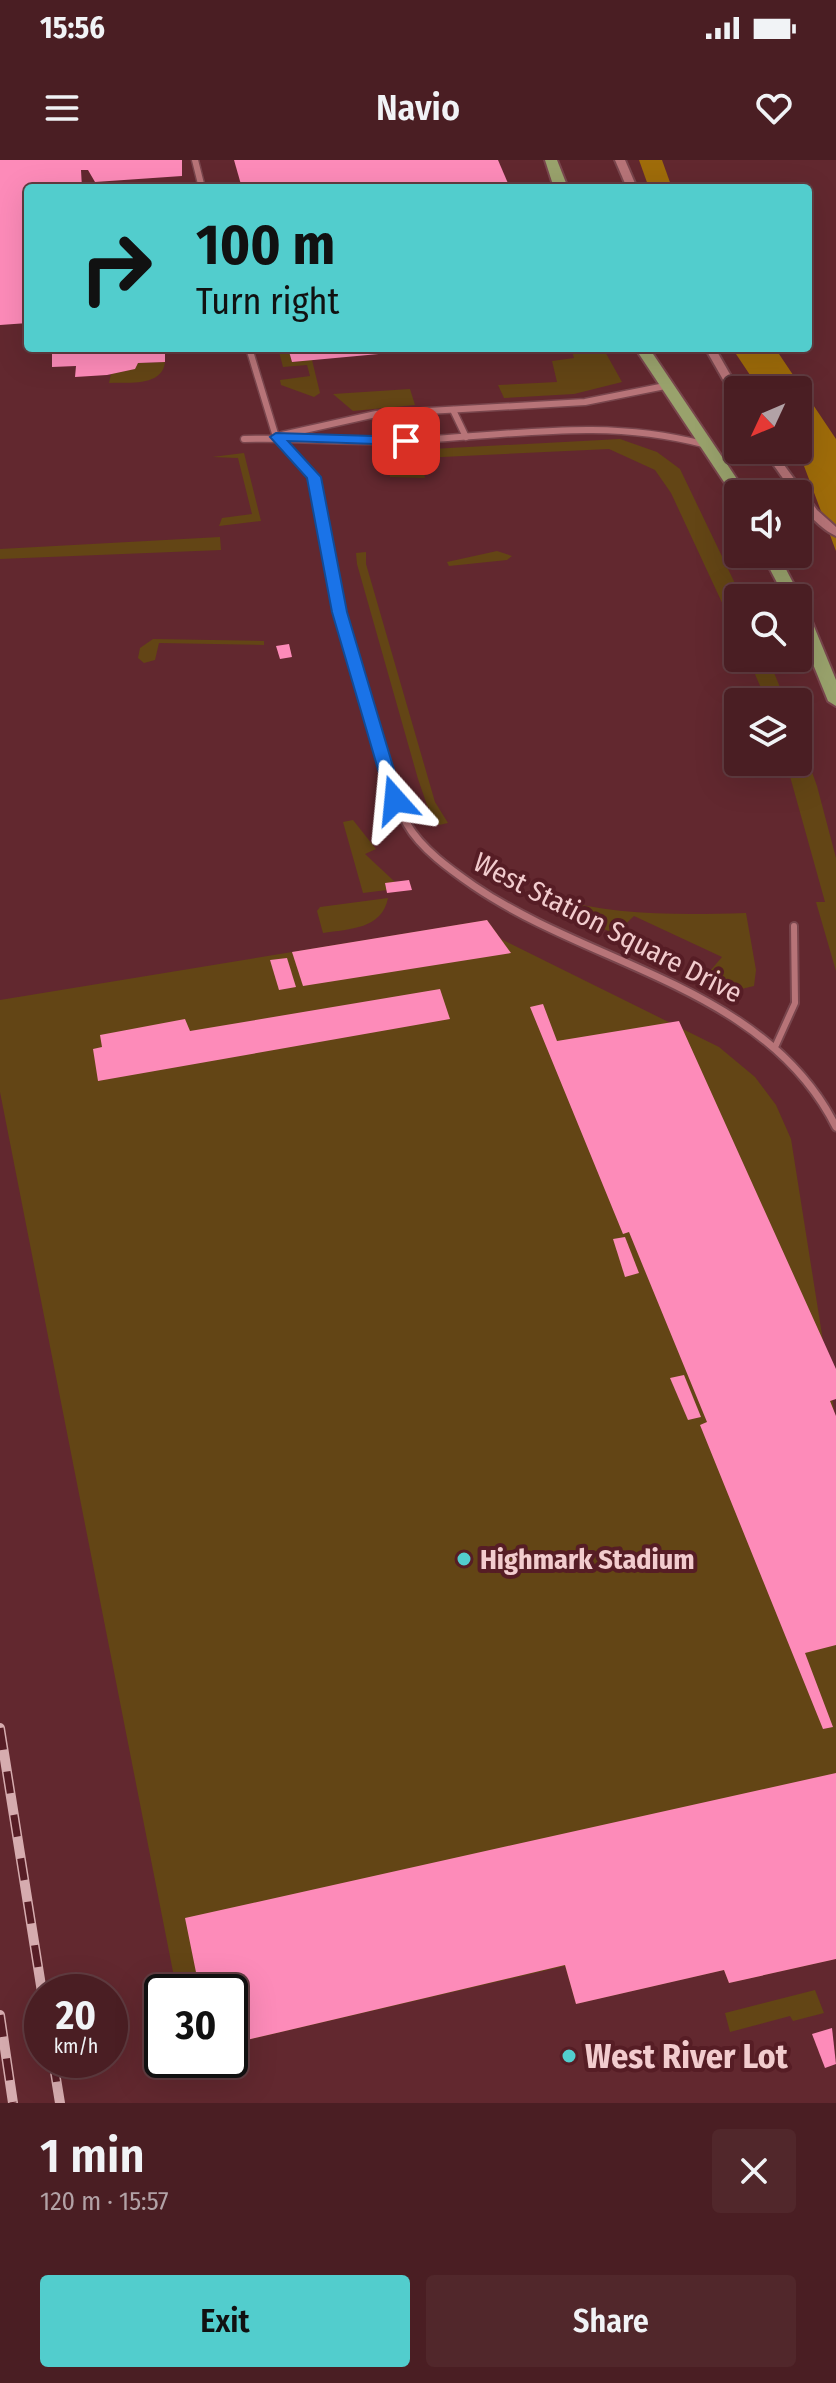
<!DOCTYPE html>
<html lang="en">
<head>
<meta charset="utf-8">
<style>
	body { margin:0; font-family:"Fira Sans Condensed",sans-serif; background:#51272b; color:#f1f3f6; height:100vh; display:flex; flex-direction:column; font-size:30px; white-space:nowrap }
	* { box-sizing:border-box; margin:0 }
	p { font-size:26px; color:#b2a2a6 }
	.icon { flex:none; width:44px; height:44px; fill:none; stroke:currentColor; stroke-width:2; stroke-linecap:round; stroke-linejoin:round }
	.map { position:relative; height:1943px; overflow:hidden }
	.drawer { display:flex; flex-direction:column; background:#4a1e23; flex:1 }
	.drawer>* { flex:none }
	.guide { position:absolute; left:24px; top:24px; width:788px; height:168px; border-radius:8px; box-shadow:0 8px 32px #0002,0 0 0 2px #613c41; background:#52cdcd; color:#111; overflow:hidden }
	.needle { width:52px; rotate:226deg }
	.buttons { position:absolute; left:724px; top:216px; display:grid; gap:16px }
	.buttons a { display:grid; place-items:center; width:88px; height:88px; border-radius:8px; background:#4a1e23; box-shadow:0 8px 32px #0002,0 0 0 2px #613c41; font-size:40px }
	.speed { position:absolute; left:24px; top:1814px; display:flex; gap:16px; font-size:40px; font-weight:700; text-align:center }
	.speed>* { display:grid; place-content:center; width:104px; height:104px; border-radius:50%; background:#4a1e23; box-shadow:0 8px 32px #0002,0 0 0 2px #613c41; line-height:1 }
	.speed small { font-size:20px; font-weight:400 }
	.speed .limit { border:4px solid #111; border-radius:12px; background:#fff; color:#111 }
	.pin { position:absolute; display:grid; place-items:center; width:68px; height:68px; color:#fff; margin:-34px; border-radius:16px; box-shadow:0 4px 12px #0006 }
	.me { position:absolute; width:88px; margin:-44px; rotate:342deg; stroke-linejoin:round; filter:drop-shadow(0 0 6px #0008) }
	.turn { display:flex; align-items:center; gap:28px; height:168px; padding:0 40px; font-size:36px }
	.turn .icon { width:104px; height:104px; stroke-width:2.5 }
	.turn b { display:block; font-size:56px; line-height:68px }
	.round { display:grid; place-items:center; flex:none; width:84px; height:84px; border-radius:8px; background:#51272b }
	.overview { display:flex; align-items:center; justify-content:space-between; height:136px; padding:0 40px }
	h1 { font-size:48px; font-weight:600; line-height:60px }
	.primary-button { display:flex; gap:16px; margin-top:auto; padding:16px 40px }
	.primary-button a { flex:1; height:92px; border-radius:8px; background:#52cdcd; color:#111; font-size:32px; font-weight:600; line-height:92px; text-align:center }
	.primary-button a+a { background:#51272b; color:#f1f3f6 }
	.status { display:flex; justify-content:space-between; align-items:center; height:56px; padding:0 40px; background:#4a1e23; direction:ltr }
	.status svg { height:22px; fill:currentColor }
	header { display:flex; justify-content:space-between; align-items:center; height:104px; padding:0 40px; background:#4a1e23; font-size:36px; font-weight:600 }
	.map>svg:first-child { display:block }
</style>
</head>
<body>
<div class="status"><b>15:56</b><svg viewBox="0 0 49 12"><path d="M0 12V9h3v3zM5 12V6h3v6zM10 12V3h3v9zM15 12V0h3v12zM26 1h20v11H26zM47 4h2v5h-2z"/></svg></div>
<header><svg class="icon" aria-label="menu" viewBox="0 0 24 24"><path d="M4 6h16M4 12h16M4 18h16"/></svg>Navio<svg class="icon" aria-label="heart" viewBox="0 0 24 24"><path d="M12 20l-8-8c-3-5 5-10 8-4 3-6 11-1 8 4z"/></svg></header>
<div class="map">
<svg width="836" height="1943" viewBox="0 0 836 1943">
	<rect width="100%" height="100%" fill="#62282f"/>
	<g fill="#634515">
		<path d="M278 188H288L292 202 312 200 320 233 314 237 281 225 280 220 310 216 307 205 283 207Z"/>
		<path d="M571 188H603L622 222 574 234 504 238 498 225 557 222 552 201 574 198Z"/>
		<path d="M165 202C162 227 129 222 109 223L111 214 134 209 138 203Z"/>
		<path d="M410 229 415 245 353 251 333 234Z"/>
		<path d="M620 279 657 292 680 309 742 438H738V477L671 333 655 310 609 289 421 298 425 318 390 317 386 296 394 291Z"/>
		<path d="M244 293 261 361 219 366 222 358 252 354 238 298 212 297Z"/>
		<path d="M220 377 221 390 0 399V389Z"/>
		<path d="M497 391 512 396 507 400 449 406 447 402Z"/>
		<path d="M366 392V404L435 642 448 663 439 665 427 645 418 619 357 404 356 393Z"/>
		<path d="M153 479 264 481V485L159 483 155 500 144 503 138 498 140 488Z"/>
		<path d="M748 498H768L786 542H767Z"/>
		<path d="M798 573 817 626 836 698V811L816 742H825L786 602H798Z"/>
		<path d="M353 660 376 689 365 694 395 722 385 724 387 730 363 733 343 662Z"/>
		<path d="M549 737C615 756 678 755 746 753L756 810 754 826 733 831 705 817 722 797 634 756 615 774 544 742Z"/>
		<path d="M388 738C382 769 350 769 323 773L317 751 320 747Z"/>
		<path d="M487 760 501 779 719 887 755 917 776 945 791 979 836 1263V1799L729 1823 724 1810 576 1844 565 1806 230 1884V1832H177L0 932V840Z"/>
		<path d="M815 1830 824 1853 793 1861 790 1856 730 1872 725 1853Z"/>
	</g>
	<g fill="#9f6c0a">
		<path d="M639 0H662L672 28H649Z"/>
		<path d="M732 188H775L836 279V391L798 290V230H760Z"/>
	</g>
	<g fill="#fd8bb9">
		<path d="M0 0H182V16L95 22 88 10H81L82 28H28V163L0 165Z"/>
		<path d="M234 0H498L510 28H242Z"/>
		<path d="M52 188H165V202L138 203 135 209 107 215 75 217 76 206 52 207Z"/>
		<path d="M288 188H422V190L292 202Z"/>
		<path d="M289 484 292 497 280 499 276 486Z"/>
		<path d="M409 720 412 730 387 733 385 723Z"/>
		<path d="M487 760 511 793 303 826 292 792Z"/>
		<path d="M287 798 296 827 279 830 270 800Z"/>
		<path d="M440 829 450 859 98 921 93 889 102 887 100 875 185 859 190 871Z"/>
		<path d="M543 844 557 881 679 861 836 1209V1239L830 1241 836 1256V1485L805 1493 833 1567 823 1569 700 1265 707 1262 629 1072 623 1074 530 847Z"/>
		<path d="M625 1077 639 1113 625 1117 613 1079Z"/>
		<path d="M684 1215 701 1257 688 1260 670 1218Z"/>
		<path d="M836 1613V1799L729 1823 724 1810 576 1844 565 1805 230 1884V1832H200L185 1758Z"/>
		<path d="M832 1868 836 1904 825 1908 812 1874Z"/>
	</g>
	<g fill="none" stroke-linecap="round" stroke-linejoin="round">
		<defs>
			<path id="service" d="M776 885 795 843 794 766"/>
			<g id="minor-far1">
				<path d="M195 0 202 28"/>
				<path d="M249 188 276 277 314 317 340 452 353 498"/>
				<path d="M453 250 466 277"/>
				<path d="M282 275 376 254 585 242 665 226"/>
				<path d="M244 279C301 277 359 284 416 280 517 275 603 258 703 284"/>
			</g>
			<path id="minor" d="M353 496C368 551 380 613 407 664 421 689 451 710 474 726 593 807 766 827 836 967"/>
			<g id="tertiary">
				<path d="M615 0H625L637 28H627Z"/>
				<path d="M705 188H715L739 230 738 240 733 237Z"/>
				<path d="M763 290H773L817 350 836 367V376C821 369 802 351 798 334H794Z"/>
			</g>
			<g id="primary">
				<path d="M545 0H557L568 28H554Z"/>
				<path d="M635 188H649L747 334 734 337Z"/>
				<path d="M762 394H778L801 438 799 441 798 438H785Z"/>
				<path d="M798 442 806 447 836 520V546L828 541 798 467Z"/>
			</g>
		</defs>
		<use href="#service" stroke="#79464d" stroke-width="10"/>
		<use href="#minor-far1" stroke="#79464d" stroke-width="9"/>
		<use href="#minor" stroke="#79464d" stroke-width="11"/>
		<use href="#tertiary" stroke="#79464d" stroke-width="4"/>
		<use href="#primary" stroke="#79464d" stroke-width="4"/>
		<use href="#service" stroke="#b77478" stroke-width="6"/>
		<use href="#minor-far1" stroke="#b77478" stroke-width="6"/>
		<use href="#minor" stroke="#b77478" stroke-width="7"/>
		<use href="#tertiary" fill="#b77478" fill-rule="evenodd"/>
		<use href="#primary" fill="#99a26c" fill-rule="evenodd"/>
		<defs>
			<g id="rail">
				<path d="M0 1568 42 1832"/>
				<path d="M0 1855 13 1943"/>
				<path d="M53 1900 60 1943"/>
			</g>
		</defs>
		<use href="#rail" stroke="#d6acaf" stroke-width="10"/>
		<use href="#rail" stroke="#561d25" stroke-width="7" stroke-dasharray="22" stroke-linecap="butt"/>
	</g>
	<path fill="#1a73e8" stroke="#114b97" stroke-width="2" d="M276 273 406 277 413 281 406 285 288 281 321 317 347 452 403 640 401 643H390L387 640 332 452 307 318 270 277Z"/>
	<g fill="#52cdcd" stroke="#561d25" stroke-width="3">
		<circle cx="464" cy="1399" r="8"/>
		<circle cx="569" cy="1896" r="8"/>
	</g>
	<g text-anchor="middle" stroke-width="8" stroke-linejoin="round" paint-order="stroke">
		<g font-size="28" fill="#f2ccce" stroke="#561d25">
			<text transform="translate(608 767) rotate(27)" y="10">West Station Square Drive</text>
		</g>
		<g font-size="28" font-weight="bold" fill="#f2ccce" stroke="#561d25" text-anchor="start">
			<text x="480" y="1409">Highmark Stadium</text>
		</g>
		<g font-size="34" font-weight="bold" fill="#f2ccce" stroke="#561d25" text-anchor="start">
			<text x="585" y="1908">West River Lot</text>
		</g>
	</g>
</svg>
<div class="buttons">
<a><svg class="needle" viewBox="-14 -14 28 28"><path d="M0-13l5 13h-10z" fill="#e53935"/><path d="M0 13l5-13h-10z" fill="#b2a2a6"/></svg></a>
<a><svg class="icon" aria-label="sound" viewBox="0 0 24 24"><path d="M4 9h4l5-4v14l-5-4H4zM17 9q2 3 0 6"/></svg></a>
<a><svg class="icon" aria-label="search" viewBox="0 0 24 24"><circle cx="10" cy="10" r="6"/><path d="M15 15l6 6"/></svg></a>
<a><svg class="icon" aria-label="layers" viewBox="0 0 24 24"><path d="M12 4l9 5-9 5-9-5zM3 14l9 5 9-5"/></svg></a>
</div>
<div class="speed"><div>20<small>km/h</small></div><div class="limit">30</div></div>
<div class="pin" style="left:406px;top:281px;background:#d93025"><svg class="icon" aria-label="arrive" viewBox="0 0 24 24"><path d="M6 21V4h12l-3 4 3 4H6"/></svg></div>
<svg class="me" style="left:395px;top:640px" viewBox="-20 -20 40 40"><path d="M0-17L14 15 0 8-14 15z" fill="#1a73e8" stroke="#fff" stroke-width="4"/></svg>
<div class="guide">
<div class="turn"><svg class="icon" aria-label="right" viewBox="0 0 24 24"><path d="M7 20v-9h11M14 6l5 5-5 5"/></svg><div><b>100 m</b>Turn right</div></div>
</div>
</div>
<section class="drawer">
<div class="overview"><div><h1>1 min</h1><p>120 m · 15:57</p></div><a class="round"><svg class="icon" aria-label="close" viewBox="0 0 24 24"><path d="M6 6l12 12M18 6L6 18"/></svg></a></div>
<div class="primary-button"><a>Exit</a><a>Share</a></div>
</section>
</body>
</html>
